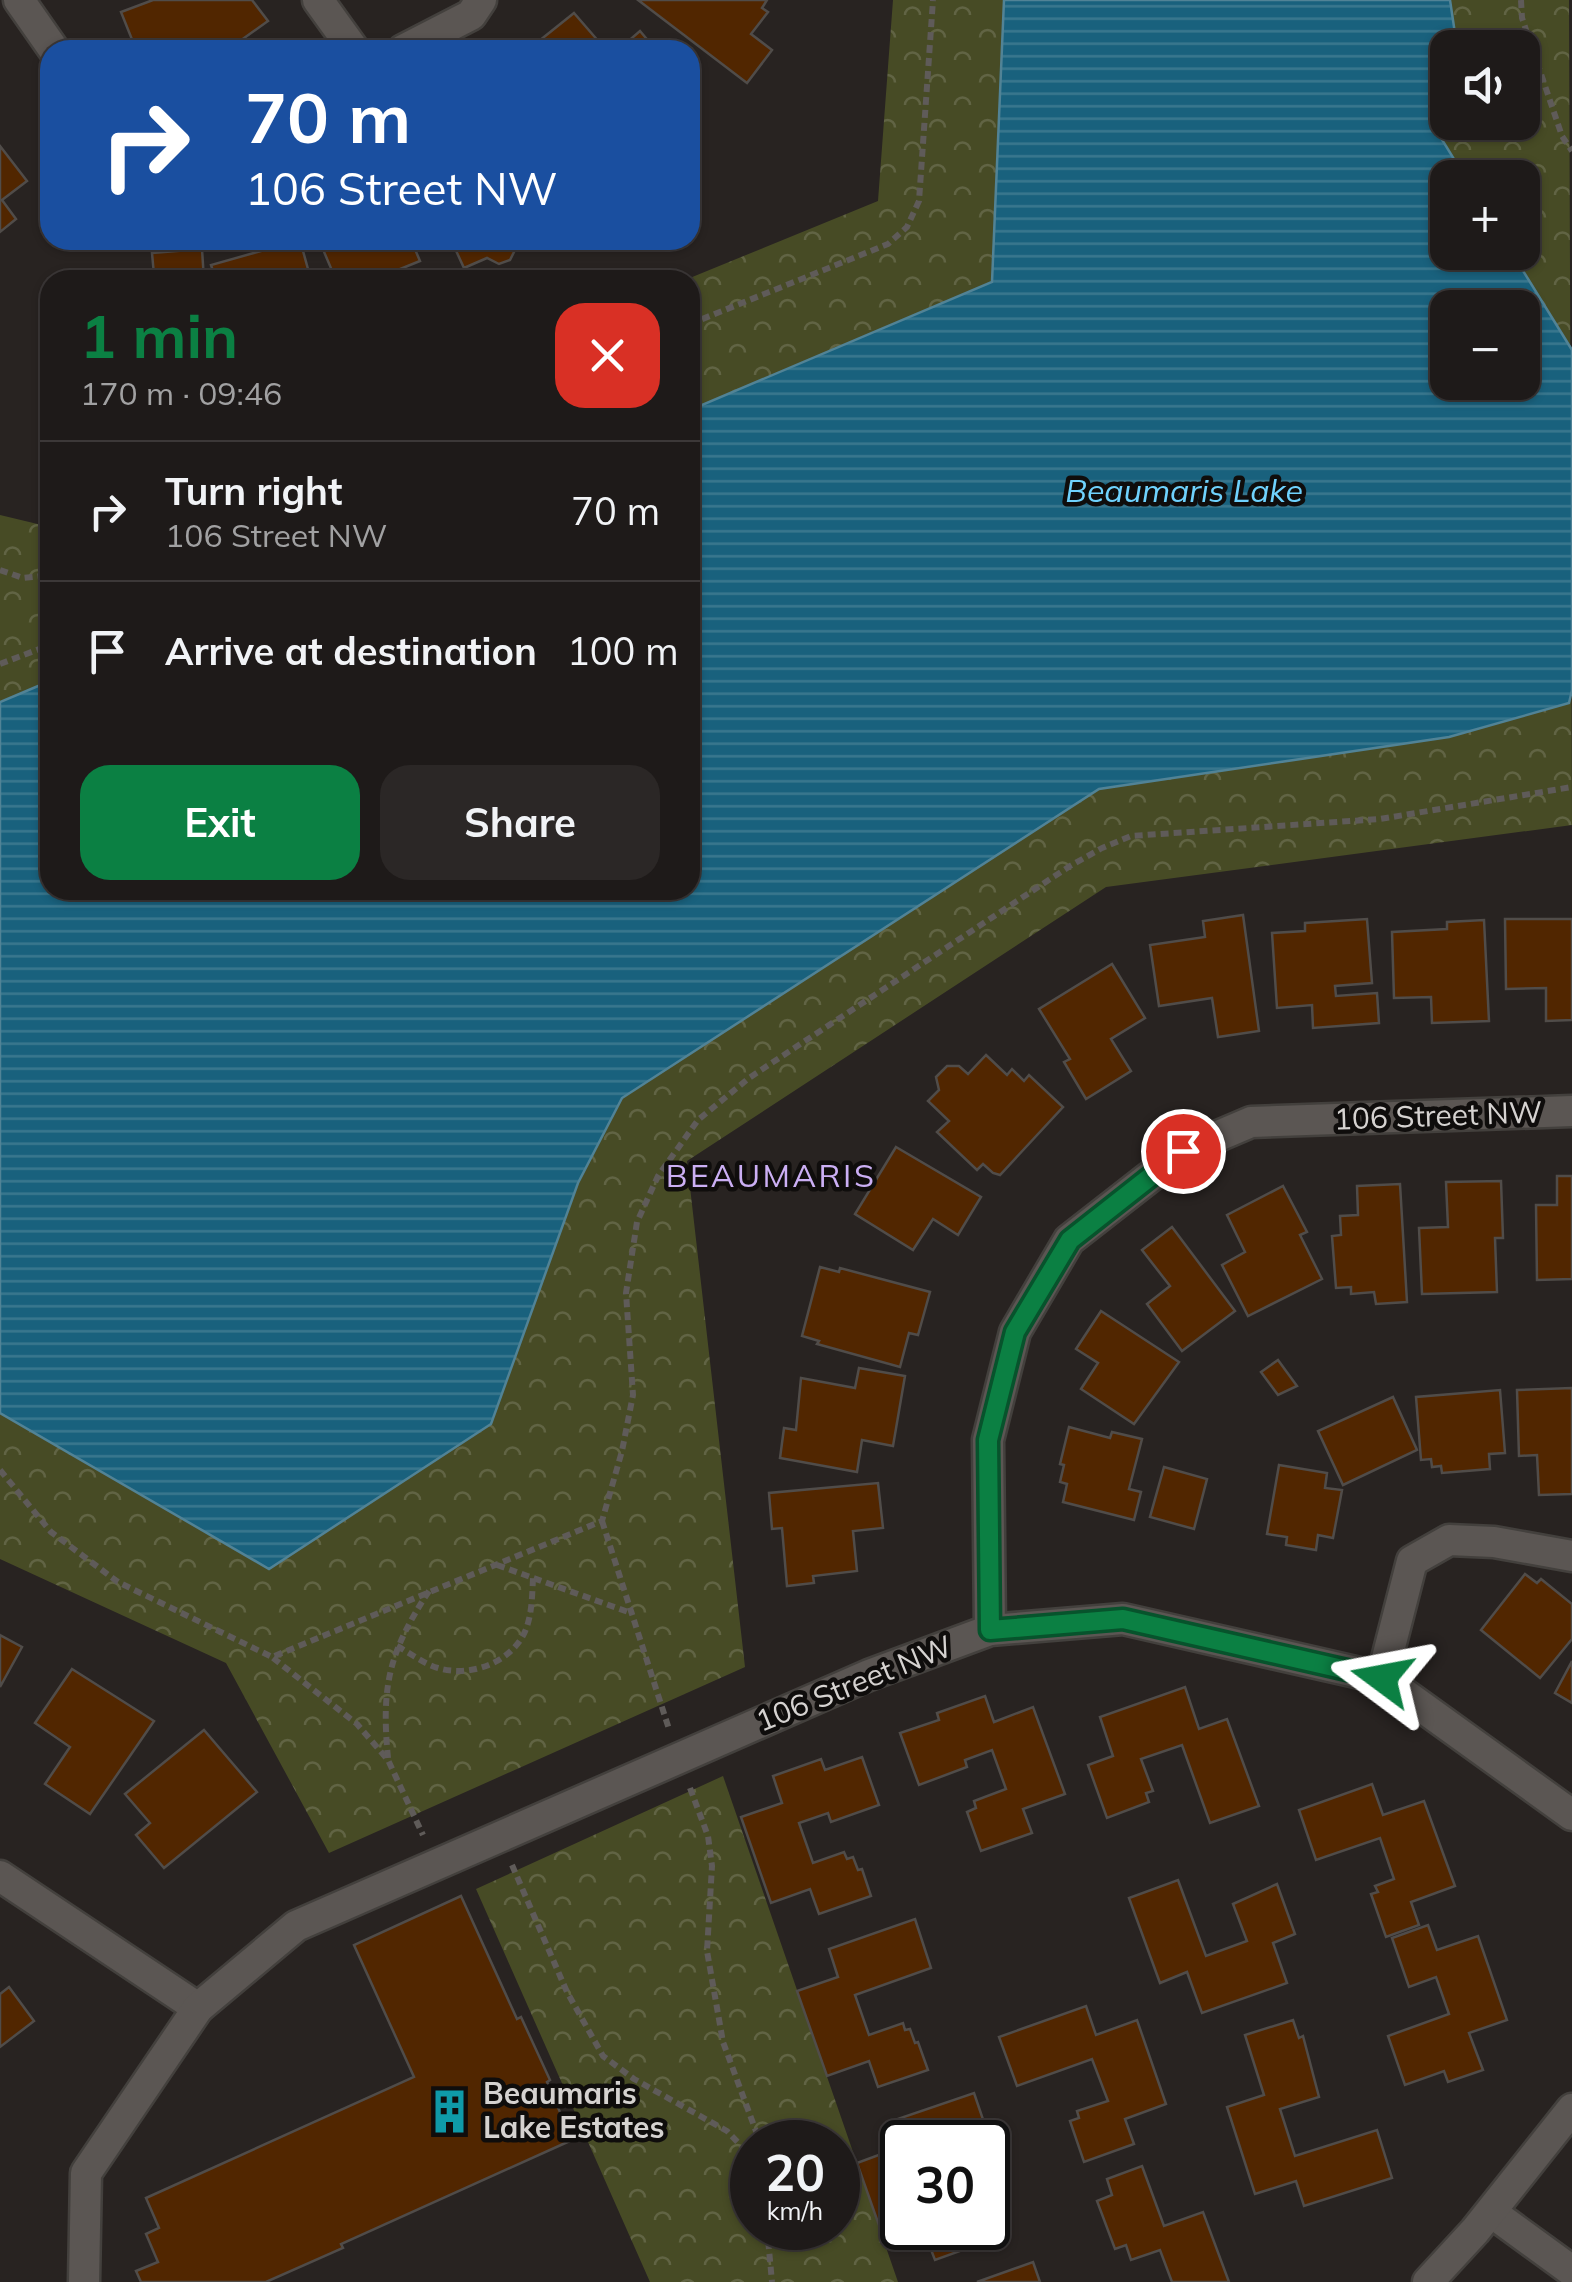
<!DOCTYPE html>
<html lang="en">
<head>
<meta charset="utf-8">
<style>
	body { margin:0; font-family:Mulish,sans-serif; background:#2b2726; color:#f1f3f6; height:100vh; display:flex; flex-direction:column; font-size:38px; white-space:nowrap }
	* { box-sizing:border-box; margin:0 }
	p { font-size:32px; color:#a1a1a2 }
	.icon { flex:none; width:55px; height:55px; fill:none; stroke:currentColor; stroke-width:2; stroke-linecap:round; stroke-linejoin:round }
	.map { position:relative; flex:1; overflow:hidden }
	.drawer { position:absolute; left:40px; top:270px; width:660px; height:630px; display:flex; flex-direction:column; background:#1e1a19; border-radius:30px; box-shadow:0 2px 8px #0004,0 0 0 2px #3c3838 }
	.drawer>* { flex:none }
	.hud { position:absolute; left:40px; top:40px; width:660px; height:210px; border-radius:30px; box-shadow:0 2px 8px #0004,0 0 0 2px #3c3838; background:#1a4fa0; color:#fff; overflow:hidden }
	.tools { position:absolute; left:1430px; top:30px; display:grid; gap:20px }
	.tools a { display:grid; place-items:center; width:110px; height:110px; border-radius:20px; background:#1e1a19; box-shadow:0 2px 8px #0004,0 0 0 2px #3c3838; font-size:50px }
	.speed { position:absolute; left:730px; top:2120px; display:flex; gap:20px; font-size:50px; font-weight:700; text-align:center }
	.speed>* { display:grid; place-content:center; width:130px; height:130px; border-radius:50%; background:#1e1a19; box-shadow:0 2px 8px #0004,0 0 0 2px #3c3838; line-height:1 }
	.speed small { font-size:25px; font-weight:400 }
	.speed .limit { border:5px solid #111; border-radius:15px; background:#fff; color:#111 }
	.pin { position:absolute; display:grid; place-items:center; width:85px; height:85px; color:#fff; margin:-42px; border:5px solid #fff; border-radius:50%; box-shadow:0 2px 10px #0007 }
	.me { position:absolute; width:110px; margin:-55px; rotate:283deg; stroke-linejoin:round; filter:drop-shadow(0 0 8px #0008) }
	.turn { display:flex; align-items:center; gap:35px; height:210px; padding:0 40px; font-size:45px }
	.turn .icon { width:130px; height:130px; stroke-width:2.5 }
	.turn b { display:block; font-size:70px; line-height:85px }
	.round { display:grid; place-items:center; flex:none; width:105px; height:105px; border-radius:30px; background:#2b2726 }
	.head { display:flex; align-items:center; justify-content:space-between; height:170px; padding:0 40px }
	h1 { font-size:60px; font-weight:700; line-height:75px; color:#0b8043 }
	.action { display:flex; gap:20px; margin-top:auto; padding:20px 40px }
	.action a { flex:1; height:115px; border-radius:30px; background:#0b8043; color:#fff; font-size:40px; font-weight:700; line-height:115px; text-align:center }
	.action a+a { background:#2b2726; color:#f1f3f6 }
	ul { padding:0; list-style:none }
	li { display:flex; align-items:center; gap:30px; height:140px; padding:0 40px; border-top:2px solid #3c3838 }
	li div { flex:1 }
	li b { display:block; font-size:38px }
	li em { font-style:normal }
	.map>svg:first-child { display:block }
</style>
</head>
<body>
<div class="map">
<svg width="1572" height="2282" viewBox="0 0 1572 2282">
	<defs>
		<pattern id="park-crowns" width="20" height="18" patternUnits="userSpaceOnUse" patternTransform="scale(2.5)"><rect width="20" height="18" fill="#474b25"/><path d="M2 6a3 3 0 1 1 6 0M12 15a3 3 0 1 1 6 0" fill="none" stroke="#616444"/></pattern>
		<pattern id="water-rules" width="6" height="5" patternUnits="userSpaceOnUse" patternTransform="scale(2.5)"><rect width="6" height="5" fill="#19617d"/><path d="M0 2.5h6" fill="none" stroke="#3a778e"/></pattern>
	</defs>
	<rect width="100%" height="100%" fill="#282321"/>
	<g fill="url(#park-crowns)" fill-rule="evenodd">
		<path d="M893 0H1569L1572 825 1106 887 687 1161 745 1667 329 1853 226 1663 0 1559V515L50 527V890H690V280H685L878 201ZM1448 48H1522V122H1448ZM1448 178H1522V252H1448ZM1448 308H1522V382H1448Z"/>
		<path d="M723 1776 898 2282H650L476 1889ZM752 2142H838V2228H752Z"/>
	</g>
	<path fill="url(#water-rules)" stroke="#518396" stroke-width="2.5" fill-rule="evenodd" d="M1004 0H1450L1457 47 1448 48 1450 123 1441 138 1465 177 1448 178V252L1512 253 1572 350V690L1569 703 1449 737 1099 789 622 1098 578 1183 491 1424 269 1569 0 1413V702L50 681V890H690V410L992 282ZM1448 308H1522V382H1448Z"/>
	<g fill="#512600" stroke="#504c49" stroke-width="2.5">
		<path d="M153 0H252L268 21 233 46 235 50H145L135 47 121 12Z"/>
		<path d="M638 0H767L762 8 768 12 751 34 772 50 747 83Z"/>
		<path d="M574 13 606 50H538L534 45Z"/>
		<path d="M640 31 656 50H618Z"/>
		<path d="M0 146 27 181 2 200 16 219 0 232Z"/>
		<path d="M266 240H300L311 280H216L211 265 268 249Z"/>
		<path d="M319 240H411L420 261 373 280H336Z"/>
		<path d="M438 240H519L513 242 516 248 510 260 499 264 487 258 464 268 452 242 441 247Z"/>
		<path d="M202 249 204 280H122V277L154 275 152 253Z"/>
		<path d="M1243 915 1259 1031 1218 1037 1212 998 1159 1006 1150 945 1205 937 1203 921Z"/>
		<path d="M1367 919 1372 983 1335 986 1336 996 1377 993 1379 1023 1313 1028 1312 1005 1277 1008 1272 933 1305 931V923Z"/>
		<path d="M1505 919H1572V1020L1546 1021V988L1506 989Z"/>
		<path d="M1484 920 1489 1021 1432 1023 1431 997 1394 998 1392 932 1447 929V922Z"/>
		<path d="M1112 964 1145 1018 1111 1039 1131 1071 1086 1099 1064 1062 1070 1059 1039 1009Z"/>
		<path d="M986 1055 1007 1075 1012 1069 1024 1081 1029 1075 1063 1107 1000 1175 993 1173 983 1164 977 1170 937 1132 949 1121 928 1101 939 1090 936 1077 947 1066H959L968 1074Z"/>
		<path d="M896 1147 981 1197 958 1235 933 1219 913 1250 855 1214Z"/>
		<path d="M1557 1176H1572V1279L1537 1280 1536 1205H1557Z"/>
		<path d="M1501 1181 1503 1238H1495L1497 1292 1422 1294 1419 1228 1448 1227 1446 1182Z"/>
		<path d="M1400 1184 1407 1302 1376 1304 1374 1292 1351 1294V1287L1336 1288 1332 1236 1341 1235 1340 1216 1358 1215 1357 1186Z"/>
		<path d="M1283 1186 1307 1232 1300 1235 1322 1279 1248 1316 1222 1265 1245 1252 1227 1215Z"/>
		<path d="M1172 1227 1235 1311 1182 1351 1147 1304 1170 1286 1142 1250Z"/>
		<path d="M820 1267 839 1272 840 1268 930 1292 918 1335 909 1333 900 1367 817 1344 819 1341 802 1336Z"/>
		<path d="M1101 1311 1179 1362 1134 1424 1081 1389 1098 1363 1076 1349Z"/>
		<path d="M1278 1360 1297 1386 1278 1395 1261 1372Z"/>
		<path d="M859 1368 905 1376 893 1446 862 1440 857 1472 780 1458 784 1428 796 1430 801 1378 855 1388Z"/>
		<path d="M1572 1388V1494L1539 1495 1537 1455 1519 1456 1517 1390Z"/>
		<path d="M1500 1390 1505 1453 1489 1454 1490 1469 1442 1473 1441 1466 1432 1467 1431 1459 1421 1460 1416 1397Z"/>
		<path d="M1393 1397 1417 1450 1343 1485 1318 1431Z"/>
		<path d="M1069 1427 1110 1438 1112 1432 1142 1439 1129 1489 1141 1492 1134 1520 1063 1502 1067 1484 1060 1482 1064 1465 1060 1464Z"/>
		<path d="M1279 1465 1327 1473 1325 1488 1342 1490 1333 1538 1318 1535 1316 1550 1286 1545 1287 1537 1267 1534Z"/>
		<path d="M1164 1467 1207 1479 1194 1529 1150 1517Z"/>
		<path d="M878 1483 883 1528 853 1531 857 1571 813 1576 814 1583 787 1586 782 1528 772 1529 769 1493Z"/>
		<path d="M1525 1574 1537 1583 1541 1579 1572 1604V1639L1540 1678 1481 1630Z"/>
		<path d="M0 1635 22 1647 0 1687Z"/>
		<path d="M1572 1661V1703L1555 1693Z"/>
		<path d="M72 1669 154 1721 90 1814 45 1784 70 1747 35 1723Z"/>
		<path d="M1185 1687 1199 1729 1227 1719 1259 1806 1210 1823 1182 1745 1141 1759 1153 1791 1146 1793 1149 1802 1107 1818 1088 1765 1113 1756 1100 1717Z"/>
		<path d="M985 1696 994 1722 1033 1707 1065 1794 1023 1809 1032 1833 981 1851 967 1812 976 1808 974 1801 1006 1789 992 1750 965 1760 967 1767 919 1785 900 1733 939 1720 937 1713Z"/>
		<path d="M204 1730 257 1792 164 1868 136 1835 150 1823 125 1794Z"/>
		<path d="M862 1757 879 1805 831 1822 828 1813 799 1823 813 1863 844 1852 847 1859 853 1857 858 1870 862 1869 871 1896 819 1914 810 1889 771 1903 741 1817 782 1803 773 1776 821 1759 825 1770Z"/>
		<path d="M1372 1784 1383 1815 1424 1801 1455 1886 1411 1902 1419 1925 1386 1937 1371 1894 1378 1892 1375 1886 1394 1879 1380 1838 1316 1860 1299 1810Z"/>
		<path d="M1178 1880 1206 1956 1247 1941 1233 1904 1277 1884 1295 1934 1273 1943 1287 1983 1202 2013 1187 1972 1160 1983 1129 1898Z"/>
		<path d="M461 1896 517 2019 521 2017 550 2080 547 2082 572 2140 341 2244 343 2248 266 2282H141L136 2271 158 2262 146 2234 159 2228 146 2198 414 2077 354 1945Z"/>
		<path d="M915 1919 931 1968 855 1995 869 2035 903 2023 905 2030 910 2029 915 2043 918 2042 928 2070 878 2087 869 2061 827 2076 797 1991 838 1977 829 1949Z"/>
		<path d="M1428 1925 1437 1950 1478 1936 1507 2020 1469 2033 1483 2070 1448 2082 1444 2071 1405 2085 1388 2036 1449 2014 1436 1977 1409 1987 1392 1938Z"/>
		<path d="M9 1987 34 2021 0 2047V1994Z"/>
		<path d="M1086 2006 1096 2035 1137 2020 1166 2104 1125 2119 1134 2144 1084 2162 1070 2121 1079 2118 1077 2111 1108 2101 1092 2059 1017 2086 999 2037Z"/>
		<path d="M1293 2020 1299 2038 1303 2036 1319 2097 1280 2109 1295 2156 1377 2130 1392 2178 1304 2206 1296 2181 1255 2194 1227 2107 1264 2095 1245 2035Z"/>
		<path d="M974 2093 991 2143 902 2142V2228H980L985 2242 935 2260 925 2234 887 2248 857 2163 895 2149 886 2123Z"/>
		<path d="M1142 2166 1164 2226 1203 2212 1229 2282H1172L1160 2250 1131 2260 1126 2245 1115 2249 1097 2201 1112 2195 1107 2179Z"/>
		<path d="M1033 2262 1040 2282H977Z"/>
	</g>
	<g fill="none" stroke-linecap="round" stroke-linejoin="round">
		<defs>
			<g id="minor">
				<path d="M19 0 54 50"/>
				<path d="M318 0 354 50"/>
				<path d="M403 50 471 15 481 0"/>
				<path d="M990 1630 988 1440 1015 1332 1069 1240 1183 1151 1251 1122 1572 1111"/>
				<path d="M1382 1678 1412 1561 1449 1540 1494 1542 1572 1556"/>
				<path d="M0 1876 198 2008"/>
				<path d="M1491 2212 1572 2271"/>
				<path d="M84 2282 86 2173 198 2008 296 1926 869 1675 990 1630 1123 1619 1382 1678 1572 1815"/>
				<path d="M1428 2282 1475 2231 1572 2109"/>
			</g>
		</defs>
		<use href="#minor" stroke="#43403d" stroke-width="35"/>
		<g stroke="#5f5b59" stroke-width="6" stroke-dasharray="8 5" stroke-linecap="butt">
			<path d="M1521 0 1522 18 1562 136 1572 151"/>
			<path d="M690 324 888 244 907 227 919 201 933 0"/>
			<path d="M0 570 23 578 50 575"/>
			<path d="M0 664 50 645"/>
			<path d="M0 1470 51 1532 118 1582 272 1657 602 1521 622 1451 633 1395 626 1293 637 1222 658 1176 698 1120 749 1078 1070 866 1102 848 1131 836 1380 819 1572 787"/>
			<path d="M602 1521 669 1729"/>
			<path d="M497 1565 631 1613"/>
			<path d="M397 1646C410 1653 424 1664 438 1668 468 1677 504 1665 521 1639 532 1622 532 1598 533 1578"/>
			<path d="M273 1658 357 1724 388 1760 423 1835"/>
			<path d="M388 1758C381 1686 389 1652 429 1591"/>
			<path d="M690 1788 708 1836 712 1866 707 1951 723 2042 760 2142"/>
			<path d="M512 1865 567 1992 603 2056 634 2079 727 2131 752 2157"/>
			<path d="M767 2228 772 2282"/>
		</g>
		<use href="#minor" stroke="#5b5653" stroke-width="30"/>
	</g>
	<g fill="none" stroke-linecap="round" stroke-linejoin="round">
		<defs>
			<path id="route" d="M1183 1151 1070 1240 1015 1332 988 1440 990 1630 1123 1619 1382 1678"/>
		</defs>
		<use href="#route" stroke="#07532c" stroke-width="25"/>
		<use href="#route" stroke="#0b8043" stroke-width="18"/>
	</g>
	<defs>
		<symbol id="building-bare" viewBox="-9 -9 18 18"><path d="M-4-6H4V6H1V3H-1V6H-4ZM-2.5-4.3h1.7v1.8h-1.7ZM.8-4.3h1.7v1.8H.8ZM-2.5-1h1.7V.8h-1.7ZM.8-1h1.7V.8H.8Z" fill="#0f9aa8" stroke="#0f0d0c" stroke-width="2.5" paint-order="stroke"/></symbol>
	</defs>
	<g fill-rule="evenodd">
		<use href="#building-bare" x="418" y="2080" width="63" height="63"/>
	</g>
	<g text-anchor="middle" stroke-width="9" stroke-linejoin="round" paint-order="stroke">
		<g font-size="30" fill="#d5d2d0" stroke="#0f0d0c">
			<text transform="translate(1438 1116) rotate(-2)" y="10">106 Street NW</text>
			<text transform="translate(854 1684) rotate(-22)" y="10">106 Street NW</text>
		</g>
		<g font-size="30" font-weight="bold" fill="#d5d2d0" stroke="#0f0d0c" text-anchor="start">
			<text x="483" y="2104">Beaumaris<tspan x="483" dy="34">Lake Estates</tspan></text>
		</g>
		<g font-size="32" font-style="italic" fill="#6fd2fd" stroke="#0f0d0c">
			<text x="1184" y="502">Beaumaris Lake</text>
		</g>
		<g font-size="32" letter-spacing="2.5" fill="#cbaff4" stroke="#0f0d0c">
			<text x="771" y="1187">BEAUMARIS</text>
		</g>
	</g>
</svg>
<div class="tools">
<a><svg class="icon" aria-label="sound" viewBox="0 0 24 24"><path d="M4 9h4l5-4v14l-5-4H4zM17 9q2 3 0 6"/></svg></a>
<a>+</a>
<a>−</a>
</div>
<div class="speed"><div>20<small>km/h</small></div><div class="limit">30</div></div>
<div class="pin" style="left:1183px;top:1151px;background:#d93025"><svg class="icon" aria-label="arrive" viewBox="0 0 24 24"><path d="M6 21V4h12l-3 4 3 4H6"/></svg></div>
<svg class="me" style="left:1382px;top:1678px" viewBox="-20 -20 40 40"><path d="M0-17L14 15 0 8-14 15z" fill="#0b8043" stroke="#fff" stroke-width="4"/></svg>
<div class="hud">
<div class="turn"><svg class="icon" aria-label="right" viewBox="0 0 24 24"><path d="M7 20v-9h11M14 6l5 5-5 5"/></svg><div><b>70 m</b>106 Street NW</div></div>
</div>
<section class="drawer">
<div class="head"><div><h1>1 min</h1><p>170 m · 09:46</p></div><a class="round" style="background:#d93025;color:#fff"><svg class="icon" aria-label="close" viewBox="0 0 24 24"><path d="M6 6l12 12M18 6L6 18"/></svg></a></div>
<ul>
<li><svg class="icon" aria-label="right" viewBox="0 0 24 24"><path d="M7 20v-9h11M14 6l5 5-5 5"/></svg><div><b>Turn right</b><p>106 Street NW</p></div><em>70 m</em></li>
<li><svg class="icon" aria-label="arrive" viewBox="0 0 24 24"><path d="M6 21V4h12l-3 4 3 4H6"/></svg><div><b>Arrive at destination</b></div><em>100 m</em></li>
</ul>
<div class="action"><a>Exit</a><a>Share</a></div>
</section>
</div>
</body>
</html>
